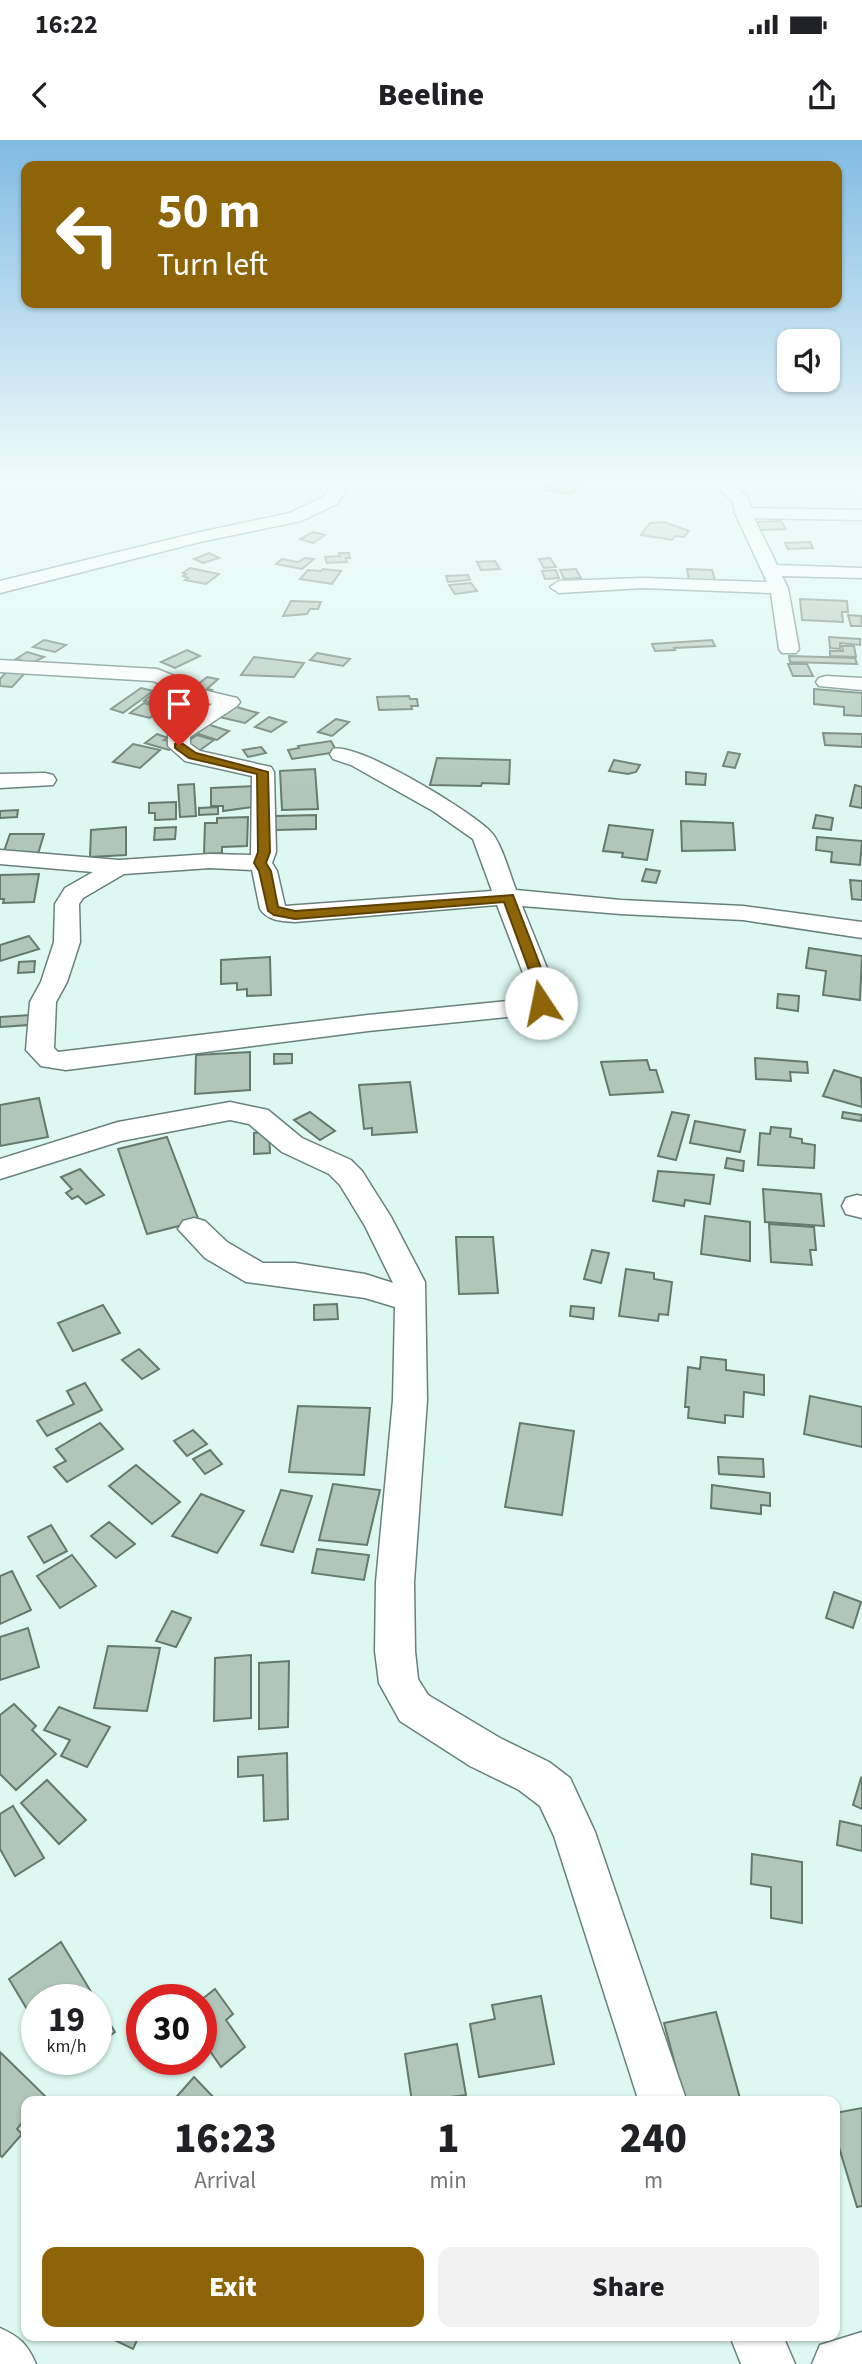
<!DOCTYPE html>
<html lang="en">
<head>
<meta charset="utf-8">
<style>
	body { margin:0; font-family:"Source Sans 3",sans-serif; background:#f2f2f2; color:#202124; height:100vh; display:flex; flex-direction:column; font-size:26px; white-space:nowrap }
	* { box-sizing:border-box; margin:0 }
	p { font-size:23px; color:#757577 }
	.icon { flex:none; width:38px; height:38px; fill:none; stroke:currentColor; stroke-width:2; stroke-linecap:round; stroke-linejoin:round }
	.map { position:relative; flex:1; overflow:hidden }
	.sheet { position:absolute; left:21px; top:1956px; width:819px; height:245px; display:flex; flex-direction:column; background:#fff; border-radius:14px; box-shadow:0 2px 5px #0004 }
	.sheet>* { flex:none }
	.guide { position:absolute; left:21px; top:21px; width:821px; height:147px; border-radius:14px; box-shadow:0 2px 5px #0004; background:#8e6408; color:#fff; overflow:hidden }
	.buttons { position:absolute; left:777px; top:189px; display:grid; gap:14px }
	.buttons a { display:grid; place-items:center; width:63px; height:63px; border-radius:14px; background:#fff; box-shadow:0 2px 5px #0004; font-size:35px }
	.speed { position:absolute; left:21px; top:1844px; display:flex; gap:14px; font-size:35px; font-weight:700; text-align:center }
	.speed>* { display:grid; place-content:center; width:91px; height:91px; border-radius:50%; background:#fff; box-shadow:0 2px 5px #0004; line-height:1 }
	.speed small { font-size:18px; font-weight:400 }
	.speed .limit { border:10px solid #d22; background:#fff; color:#111 }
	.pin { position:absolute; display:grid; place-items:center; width:60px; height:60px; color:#fff; margin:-72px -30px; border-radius:50% 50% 50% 0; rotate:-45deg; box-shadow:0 0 7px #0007 }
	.pin .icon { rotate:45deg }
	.me { position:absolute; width:77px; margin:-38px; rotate:349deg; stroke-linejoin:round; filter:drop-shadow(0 0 5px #0008) }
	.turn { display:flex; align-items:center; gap:24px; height:147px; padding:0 21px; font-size:32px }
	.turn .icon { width:91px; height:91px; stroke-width:2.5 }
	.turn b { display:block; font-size:49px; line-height:60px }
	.eta { display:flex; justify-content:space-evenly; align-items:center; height:119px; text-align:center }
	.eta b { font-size:42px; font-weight:800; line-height:49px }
	.button { display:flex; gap:14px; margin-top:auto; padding:14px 21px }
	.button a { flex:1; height:80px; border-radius:14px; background:#8e6408; color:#fff; font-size:28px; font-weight:800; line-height:80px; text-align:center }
	.button a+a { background:#f2f2f2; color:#202124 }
	.status { display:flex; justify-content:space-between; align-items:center; height:49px; padding:0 35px; background:#fff; direction:ltr }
	.status svg { height:19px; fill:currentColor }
	header { display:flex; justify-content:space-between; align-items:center; height:91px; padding:0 21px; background:#fff; font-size:32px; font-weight:800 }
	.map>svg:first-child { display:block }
</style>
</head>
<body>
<div class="status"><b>16:22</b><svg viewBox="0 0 49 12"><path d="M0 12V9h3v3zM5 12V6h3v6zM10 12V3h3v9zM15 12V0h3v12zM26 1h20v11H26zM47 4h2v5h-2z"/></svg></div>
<header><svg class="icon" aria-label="back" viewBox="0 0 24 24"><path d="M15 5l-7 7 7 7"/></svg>Beeline<svg class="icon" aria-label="share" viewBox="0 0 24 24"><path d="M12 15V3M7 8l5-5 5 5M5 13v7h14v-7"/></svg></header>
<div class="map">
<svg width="862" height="2224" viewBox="0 0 862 2224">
	<rect width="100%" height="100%" fill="#dcf8f1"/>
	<g fill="#b0c6b9" stroke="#65796d" stroke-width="2">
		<path d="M550 342H577L583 343 571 354 542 349Z"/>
		<path d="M781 381 786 389 759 390 754 382Z"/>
		<path d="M664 382 689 391 684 397 675 396 672 400 641 395 650 383Z"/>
		<path d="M313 392 325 395 313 403 300 399Z"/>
		<path d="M810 402 813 408 788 409 785 403Z"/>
		<path d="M209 413 219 418 203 423 194 419Z"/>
		<path d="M339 413H349L350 418H346L347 422 327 423 325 417 340 416Z"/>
		<path d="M305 418 314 419 302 429 276 424 282 419 298 422Z"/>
		<path d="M550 418 556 427 544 428 539 419Z"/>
		<path d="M495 421 500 429 481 430 477 422Z"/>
		<path d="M190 428 219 434 206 444 185 440 188 438 183 436 186 434 183 433Z"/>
		<path d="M323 429 341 431 332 444 300 439 308 430 321 431Z"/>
		<path d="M576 429 581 438 564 439 560 430Z"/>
		<path d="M687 429 712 430 715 440H689Z"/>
		<path d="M556 430 559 438 545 439 542 431Z"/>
		<path d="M468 435 470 440 448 442 446 436Z"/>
		<path d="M471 443 477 451 455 454 449 445Z"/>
		<path d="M800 459 847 461 848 472H842L843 482 802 480Z"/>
		<path d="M291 461 321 462 318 469H310L307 474 283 476Z"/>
		<path d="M848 475 861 476 862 486H851Z"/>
		<path d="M829 497 860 499V505L840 503V509L830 508Z"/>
		<path d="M44 500 66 505 55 512 33 507Z"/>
		<path d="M712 500 715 506 674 508 675 510 655 511 652 504Z"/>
		<path d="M842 506H854L856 517 830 516V511H843Z"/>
		<path d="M187 510 200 516 175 528 161 522Z"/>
		<path d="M27 512 44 517 32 523 16 519Z"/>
		<path d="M317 513 350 519 343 526 310 520Z"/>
		<path d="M789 516 855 518 857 524 790 522Z"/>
		<path d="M254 517 304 523 294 537 241 535Z"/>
		<path d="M788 524H807L813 536H793Z"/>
		<path d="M9 529 27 531 12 547 0 546V539Z"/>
		<path d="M207 537 218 539 207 549 212 550 207 554 190 551Z"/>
		<path d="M141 548 153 551 123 573 111 569Z"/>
		<path d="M814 549 862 553V576L844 575V567L814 564Z"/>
		<path d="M157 550 177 554 164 565 144 561Z"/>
		<path d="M409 556 410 559H417L418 566H411L412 569 379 570 377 557Z"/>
		<path d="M144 563 163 568 150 578 130 573Z"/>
		<path d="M233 566 258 573 245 583 219 577Z"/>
		<path d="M269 577 286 582 271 592 255 587Z"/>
		<path d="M336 579 349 582 332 596 318 592Z"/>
		<path d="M207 584 229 591 217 600 195 593Z"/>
		<path d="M823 593 862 594V607L825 605Z"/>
		<path d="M157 594 168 598 164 600 177 604 169 610 145 603Z"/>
		<path d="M197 595 214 600 199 611 182 605Z"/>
		<path d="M331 601 337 612 292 619 288 610 299 608 298 606Z"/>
		<path d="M133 604 160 610 140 628 113 622Z"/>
		<path d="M261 607 266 613 248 617 243 610Z"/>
		<path d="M728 612 740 614 735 628 723 626Z"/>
		<path d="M437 618 510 620 509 644 482 643 481 646 430 645Z"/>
		<path d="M614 620 640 625 636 632 628 634 609 631Z"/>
		<path d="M315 629 318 669 282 670 280 631Z"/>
		<path d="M686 632 706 634 705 645 686 644Z"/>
		<path d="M194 644 196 676 180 677 178 645Z"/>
		<path d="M855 645 862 647V668L850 666Z"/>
		<path d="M258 646 259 666 223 671V666H211V648Z"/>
		<path d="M176 662V679L155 680V673H149V663Z"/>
		<path d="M218 667V674L199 675V668Z"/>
		<path d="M18 670 17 677 0 678V671Z"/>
		<path d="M316 675V689L275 690V676Z"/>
		<path d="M816 675 833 678 831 690 813 688Z"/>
		<path d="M248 677 247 706 222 707V713L204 714 205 683H217V678Z"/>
		<path d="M681 681 733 683 735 710 682 711Z"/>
		<path d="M609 685 653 690 647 720 622 717 623 713 603 711Z"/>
		<path d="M126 687V715L90 717 91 690Z"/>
		<path d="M176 687 175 699 154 700 155 688Z"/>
		<path d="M10 694H44L38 714H3Z"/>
		<path d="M817 697 862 701 860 725 831 722 832 712 816 710Z"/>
		<path d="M646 729 660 731 656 743 642 741Z"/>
		<path d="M39 734 34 762 3 763 4 759H0V735Z"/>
		<path d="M850 740 862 741V760L852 759Z"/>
		<path d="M29 796 39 809 0 821V805Z"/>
		<path d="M809 808 862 816 860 860 823 855 826 831 806 828Z"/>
		<path d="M270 817 271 855 247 856V849L237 850V843L221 844V820Z"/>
		<path d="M35 821 34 832 18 833 19 822Z"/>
		<path d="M778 854 799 856 798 871 777 868Z"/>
		<path d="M30 875 29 885 0 887V877Z"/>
		<path d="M250 912V950L195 954 196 915Z"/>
		<path d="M274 914H292V923L274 924Z"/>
		<path d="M755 918 807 922 808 933 790 932 791 941 756 939Z"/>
		<path d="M647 920 650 930H656L663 952 610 955 601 922Z"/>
		<path d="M834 930 861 938 862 967 823 956Z"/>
		<path d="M410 942 417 992 372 995V988L364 989 359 945Z"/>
		<path d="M39 958 48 997 0 1006V965Z"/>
		<path d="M310 972 335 991 320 1000 294 980Z"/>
		<path d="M672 972 689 975 676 1020 658 1016Z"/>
		<path d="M843 972 862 975 861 981 842 978Z"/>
		<path d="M695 981 745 990 740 1012 690 1003Z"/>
		<path d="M771 987 791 989 790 997 802 999V1003L815 1005 814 1028 758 1025 760 993 770 994Z"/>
		<path d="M269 992 270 1013 254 1014V993Z"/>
		<path d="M167 997 199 1081 147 1094 118 1009Z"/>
		<path d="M727 1018 744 1021 743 1031 725 1028Z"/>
		<path d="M80 1029 104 1055 86 1064 78 1056 72 1059 66 1053 72 1049 61 1037Z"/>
		<path d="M658 1031 714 1035 710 1064 685 1060 684 1066 653 1061Z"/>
		<path d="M763 1049 821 1054 824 1086 765 1082Z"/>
		<path d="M705 1076 750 1082V1121L701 1114Z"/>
		<path d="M769 1084 814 1087 816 1110H810L812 1125 771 1122Z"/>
		<path d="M456 1097H493L498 1153 459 1154Z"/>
		<path d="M592 1110 609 1113 601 1143 584 1139Z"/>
		<path d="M626 1129 654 1133V1139L672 1142 668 1175 659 1174 658 1181 619 1176Z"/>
		<path d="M337 1164 338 1179 314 1180V1165Z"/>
		<path d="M103 1165 120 1193 73 1211 58 1183Z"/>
		<path d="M571 1166 594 1168 593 1179 570 1176Z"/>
		<path d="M139 1209 159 1229 142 1239 122 1220Z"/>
		<path d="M701 1217 726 1220V1230L764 1235V1255L744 1252 743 1277 725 1275V1283L688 1278 689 1267H685L688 1227 700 1229Z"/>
		<path d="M85 1243 102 1270 47 1296 37 1281 74 1264 67 1251Z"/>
		<path d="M810 1256 862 1267V1307L804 1294Z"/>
		<path d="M298 1266 370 1268 364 1335 289 1332Z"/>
		<path d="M100 1283 123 1309 67 1342 54 1327 66 1321 56 1309Z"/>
		<path d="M520 1283 574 1291 562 1375 505 1367Z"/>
		<path d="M193 1290 207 1304 187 1316 174 1301Z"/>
		<path d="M210 1310 222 1324 205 1334 193 1319Z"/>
		<path d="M718 1317 763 1319 764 1337 719 1334Z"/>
		<path d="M136 1325 180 1362 152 1384 109 1346Z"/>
		<path d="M333 1344 380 1350 367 1405 319 1400Z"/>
		<path d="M712 1345 770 1353V1366L761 1365V1374L711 1368Z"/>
		<path d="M281 1350 312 1356 293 1412 261 1405Z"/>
		<path d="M201 1354 244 1371 217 1413 172 1396Z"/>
		<path d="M109 1382 135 1404 116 1418 91 1396Z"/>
		<path d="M51 1385 67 1411 44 1423 28 1397Z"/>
		<path d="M317 1409 369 1415 364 1440 312 1433Z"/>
		<path d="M72 1415 96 1446 60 1468 37 1436Z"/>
		<path d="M12 1431 31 1470 0 1484V1436Z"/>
		<path d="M834 1452 861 1462 853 1488 826 1478Z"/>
		<path d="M172 1471 191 1478 176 1507 156 1501Z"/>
		<path d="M28 1488 39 1527 0 1540V1497Z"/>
		<path d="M108 1506 160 1508 147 1571 94 1568Z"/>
		<path d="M251 1515V1578L214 1581 215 1518Z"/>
		<path d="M289 1521 288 1587 259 1589V1523Z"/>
		<path d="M14 1564 36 1586 32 1590 56 1614 16 1650 0 1634V1575Z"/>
		<path d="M59 1567 110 1587 87 1627 61 1616 70 1600 44 1590Z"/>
		<path d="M287 1613 288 1679 264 1681 263 1635 238 1637V1617Z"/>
		<path d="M861 1638 862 1639V1669L853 1665Z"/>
		<path d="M47 1640 86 1680 59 1704 21 1663Z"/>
		<path d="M13 1666 44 1718 15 1736 0 1709V1674Z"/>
		<path d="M840 1681 862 1686V1711L837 1705Z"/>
		<path d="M752 1714 802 1722V1783L771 1778V1747L751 1744Z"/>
		<path d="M61 1802 96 1860H37V1886L9 1839Z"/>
		<path d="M215 1849 233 1874 226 1880 245 1907 221 1927 201 1898V1860Z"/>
		<path d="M541 1856 554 1924 479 1937 470 1884 495 1879 492 1865Z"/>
		<path d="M96 1861 115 1892 96 1906Z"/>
		<path d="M716 1872 741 1962H685L664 1883Z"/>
		<path d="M457 1904 466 1955 412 1962 405 1914Z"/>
		<path d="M0 1912 45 1956 40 1962H26V1978L17 1989 22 1994 2 2017 0 2015Z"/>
		<path d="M56 1920H78L63 1931Z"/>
		<path d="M194 1937 218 1962H172Z"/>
		<path d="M862 1968V2066L857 2067 835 1994V1973Z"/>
		<path d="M106 2196H139L133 2209Z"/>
	</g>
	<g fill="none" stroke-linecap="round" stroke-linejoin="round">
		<defs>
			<g id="minor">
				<path d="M331 342H347L345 352 337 364 301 381 200 402 0 453V441L200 392 290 373 325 356Z"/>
				<path d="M713 342H731L747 357 751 368 862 370V380L754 378 777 425 862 428V438L782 436 788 448 799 509 796 513H782L779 509 771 453 643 448 559 453 550 447 559 441 643 438 767 442 735 373 733 362Z"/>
				<path d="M0 520 157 529 177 537 186 546 237 558 240 562 237 566 190 597V604L200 611 271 627 274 632 276 712 272 723 277 731 285 766 492 751 473 699 433 671 351 625 333 619 330 614 333 609C359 603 469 670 490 691 501 701 510 735 516 750L621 760 743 766 862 782V798L743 780 621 774 522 766 549 833 554 863 550 869 538 874 368 891 66 930 41 926 26 910 30 862 41 842 54 802 55 764 65 748 93 732 0 724V710L119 720 210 714 251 715 252 636 185 621 168 606V595L171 590 212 564 172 555 163 545 153 541 0 532ZM210 728 252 730 260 769C268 781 282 781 295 782L497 765 523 833 527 859 368 875 58 912 54 908 56 862 67 842 80 802 79 764 83 758 124 734Z"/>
				<path d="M826 536 862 538V550L819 546 816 542 819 538Z"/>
				<path d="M45 633 53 635 56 640 53 645 0 648V634Z"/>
				<path d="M230 962 268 970 302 998 351 1020 362 1031 391 1077 425 1142 427 1260 414 1442 415 1511 418 1539 428 1555 500 1598 549 1622 570 1638 595 1692 687 1962H639L554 1696 540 1666 519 1650 470 1626 400 1581 379 1543 375 1511 376 1442 393 1260 395 1167 365 1158 246 1142 205 1118 178 1089 183 1081 194 1078 205 1081 227 1102 263 1123H295L365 1134 393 1143 365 1086 340 1045 329 1034 282 1012 249 984 230 980 121 1001 0 1039V1019L118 982Z"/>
				<path d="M857 1055 862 1056V1078L846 1074 842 1066 846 1058Z"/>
				<path d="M0 2188C20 2197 27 2204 36 2224H0Z"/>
				<path d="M862 2192V2224H812L820 2205Z"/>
				<path d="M730 2196H783L795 2224H741Z"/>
			</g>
		</defs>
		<use href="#minor" stroke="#68817b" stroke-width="3"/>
		<use href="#minor" fill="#fff" fill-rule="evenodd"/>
	</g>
	<linearGradient id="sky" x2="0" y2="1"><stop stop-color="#81bbe2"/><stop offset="0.52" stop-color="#effcf9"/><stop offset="1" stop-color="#effcf9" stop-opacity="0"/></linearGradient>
	<rect width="862" height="654" fill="url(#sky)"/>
	<path fill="#8e6408" stroke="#5c4105" stroke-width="2" d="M175 604H183L196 613 268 632 270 712 266 723 271 731 278 767 295 771 513 755 543 833 548 863 546 866H537L535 863 530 833 504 762 295 779 274 775 268 771 259 731 254 723 258 712 257 634 189 618 175 608Z"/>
</svg>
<div class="buttons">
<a><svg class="icon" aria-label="sound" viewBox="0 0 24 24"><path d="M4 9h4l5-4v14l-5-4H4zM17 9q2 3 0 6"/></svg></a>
</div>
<div class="speed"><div>19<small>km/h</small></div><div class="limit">30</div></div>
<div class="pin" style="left:179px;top:606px;background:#d93025"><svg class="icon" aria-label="arrive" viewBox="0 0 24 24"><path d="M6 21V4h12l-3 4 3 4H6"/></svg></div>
<svg class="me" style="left:541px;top:863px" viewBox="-20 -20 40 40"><circle r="19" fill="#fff"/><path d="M0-13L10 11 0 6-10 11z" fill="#8e6408"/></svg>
<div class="guide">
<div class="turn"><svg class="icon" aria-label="left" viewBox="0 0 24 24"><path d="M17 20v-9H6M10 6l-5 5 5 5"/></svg><div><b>50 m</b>Turn left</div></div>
</div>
<section class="sheet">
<div class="eta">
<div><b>16:23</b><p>Arrival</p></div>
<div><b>1</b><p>min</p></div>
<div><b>240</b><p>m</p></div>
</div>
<div class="button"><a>Exit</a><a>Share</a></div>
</section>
</div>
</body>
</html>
